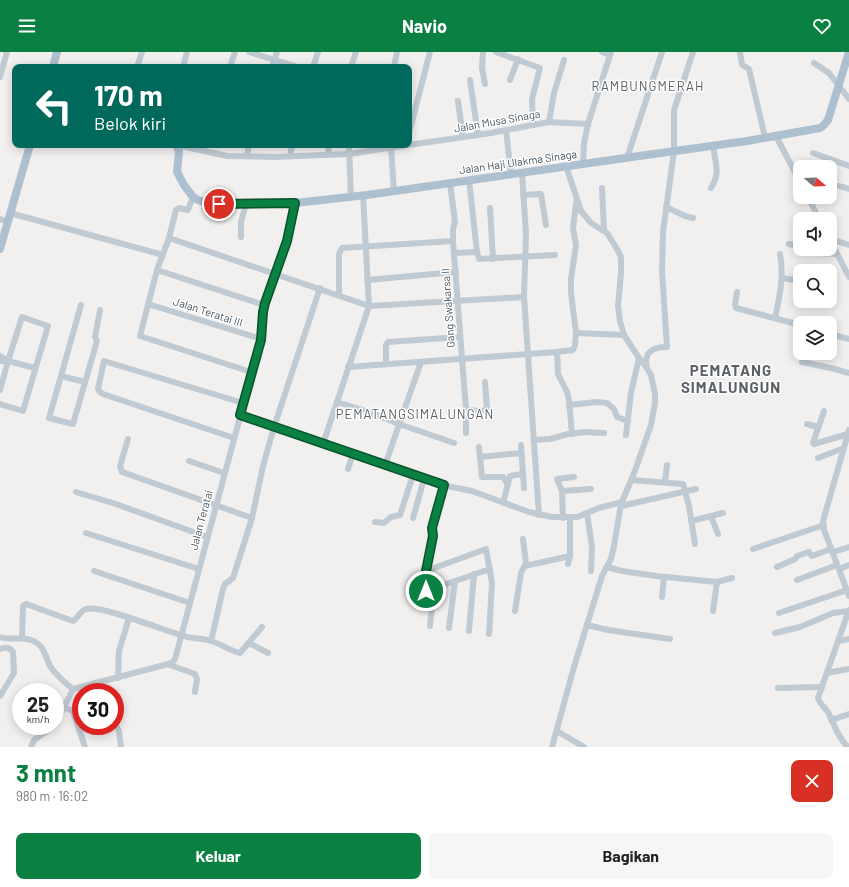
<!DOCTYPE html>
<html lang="id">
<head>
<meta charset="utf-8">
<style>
	body { margin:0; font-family:Barlow,sans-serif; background:#f6f6f6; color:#222; height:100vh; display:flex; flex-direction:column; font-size:15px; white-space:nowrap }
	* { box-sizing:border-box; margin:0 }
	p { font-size:13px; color:#767676 }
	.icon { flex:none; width:22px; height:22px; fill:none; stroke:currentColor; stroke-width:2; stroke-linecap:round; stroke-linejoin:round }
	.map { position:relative; height:695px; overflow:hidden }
	.panel { display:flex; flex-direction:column; background:#fff; flex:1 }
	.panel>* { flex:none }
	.banner { position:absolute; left:12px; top:12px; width:400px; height:84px; border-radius:8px; box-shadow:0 2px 10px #0003; background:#00695c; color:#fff; overflow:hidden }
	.needle { width:26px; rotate:109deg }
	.tools { position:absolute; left:793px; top:108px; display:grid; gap:8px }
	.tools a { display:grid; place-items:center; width:44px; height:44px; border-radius:8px; background:#fff; box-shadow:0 2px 10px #0003; font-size:20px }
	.speed { position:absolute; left:12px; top:631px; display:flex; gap:8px; font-size:20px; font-weight:700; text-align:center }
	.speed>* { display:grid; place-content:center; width:52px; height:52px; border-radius:50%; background:#fff; box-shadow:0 2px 10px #0003; line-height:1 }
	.speed small { font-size:10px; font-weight:400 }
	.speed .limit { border:6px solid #d22; background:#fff; color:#111 }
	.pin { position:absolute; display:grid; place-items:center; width:34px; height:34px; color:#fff; margin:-17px; border:2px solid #fff; border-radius:50%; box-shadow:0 1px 4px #0007 }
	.me { position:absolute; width:44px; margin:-22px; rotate:0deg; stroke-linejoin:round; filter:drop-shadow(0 0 3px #0008) }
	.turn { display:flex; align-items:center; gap:14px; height:84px; padding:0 16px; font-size:18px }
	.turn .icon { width:52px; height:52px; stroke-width:2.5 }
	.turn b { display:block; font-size:28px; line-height:34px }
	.round { display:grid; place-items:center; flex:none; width:42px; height:42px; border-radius:8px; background:#f6f6f6 }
	.headline { display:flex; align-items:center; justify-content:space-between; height:68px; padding:0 16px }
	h1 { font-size:24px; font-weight:700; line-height:30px; color:#0b8043 }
	.button { display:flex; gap:8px; margin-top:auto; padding:8px 16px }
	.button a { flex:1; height:46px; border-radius:8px; background:#0b8043; color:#fff; font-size:16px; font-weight:700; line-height:46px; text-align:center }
	.button a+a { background:#f6f6f6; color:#222 }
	header { display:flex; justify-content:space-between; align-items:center; height:52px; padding:0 16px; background:#0b8043; color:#fff; font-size:18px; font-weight:700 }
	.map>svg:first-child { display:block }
</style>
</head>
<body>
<header><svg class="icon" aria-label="menu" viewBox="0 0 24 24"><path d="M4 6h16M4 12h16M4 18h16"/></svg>Navio<svg class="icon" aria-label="heart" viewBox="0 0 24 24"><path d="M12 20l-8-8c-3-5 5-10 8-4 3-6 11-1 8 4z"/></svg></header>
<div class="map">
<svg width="849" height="695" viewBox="0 0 849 695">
	<rect width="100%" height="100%" fill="#f2efef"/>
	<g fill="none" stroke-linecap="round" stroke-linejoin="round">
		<g stroke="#bfcad2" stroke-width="6">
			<path d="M249 0 298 15"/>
			<path d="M483 0 482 16 485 32"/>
			<path d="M496 0 540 16 532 47 533 73"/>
			<path d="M602 0 610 3"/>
			<path d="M740 0 742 13 749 17 765 85"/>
			<path d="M814 11 829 21 849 47"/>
			<path d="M137 15 142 0"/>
			<path d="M183 15 187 0"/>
			<path d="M230 15 235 0"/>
			<path d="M272 15 277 0"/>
			<path d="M313 15 318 0"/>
			<path d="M351 15 356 0"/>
			<path d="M394 15 397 0"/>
			<path d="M0 25 7 0"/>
			<path d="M470 28 478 83"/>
			<path d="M510 28 518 7"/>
			<path d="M458 49 463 85"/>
			<path d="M549 70 554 41 564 8"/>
			<path d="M506 78 511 122"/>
			<path d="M409 81 430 0"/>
			<path d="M776 84 800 130"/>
			<path d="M177 93 227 104 275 105 349 102 408 93"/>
			<path d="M349 93 351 145"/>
			<path d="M409 93 491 81 549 70 588 72"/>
			<path d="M391 95 394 139"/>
			<path d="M813 101 849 114"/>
			<path d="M328 103 329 93"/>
			<path d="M247 104 249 93"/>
			<path d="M290 104 292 93"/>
			<path d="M627 106 662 0"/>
			<path d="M583 111 584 91 588 72 611 0"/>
			<path d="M522 121 526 182 524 245 539 463"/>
			<path d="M469 128 477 200 479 207 555 203"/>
			<path d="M450 131 455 170 453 177V189L466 358V381"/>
			<path d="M839 134 849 137"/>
			<path d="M602 136 604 178"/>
			<path d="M711 136C721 121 715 110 713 93"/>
			<path d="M523 143 541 142 546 173"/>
			<path d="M193 145 188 158 179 156 176 158 169 186 157 218 140 284 251 320"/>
			<path d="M808 145 819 167"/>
			<path d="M666 155 685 164 693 166"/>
			<path d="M490 156 493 207"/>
			<path d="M10 161 163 203"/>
			<path d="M0 167 8 170"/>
			<path d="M241 185V170L246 152"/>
			<path d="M169 186 369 254 524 245"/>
			<path d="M830 187 849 193"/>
			<path d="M830 188 849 225"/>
			<path d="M789 192 800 195"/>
			<path d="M805 197 820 201 837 202"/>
			<path d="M454 201 477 200"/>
			<path d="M157 218 264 253"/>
			<path d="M782 226 800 229"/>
			<path d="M367 228 456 220"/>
			<path d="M737 240 735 253 736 256 800 273"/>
			<path d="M339 243V202L342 196 453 189"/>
			<path d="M148 252 261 287"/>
			<path d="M775 266C780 244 784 224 780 202"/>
			<path d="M576 281 624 283"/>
			<path d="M830 282 849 287"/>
			<path d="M557 300 558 322 567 340 569 348 572 382"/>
			<path d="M0 304 8 309H0"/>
			<path d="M802 310 835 317 849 321"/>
			<path d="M386 312V293L388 290 460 285"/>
			<path d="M348 315 557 300 573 298 575 293 576 281 571 241V227L576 193 573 176 576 151"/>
			<path d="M647 316C643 300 653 295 667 295L662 219 663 180 674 99V58L693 0"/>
			<path d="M61 324 81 253"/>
			<path d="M85 330 61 324 49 366 73 372 97 289 95 285 100 258"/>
			<path d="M0 338 8 309 35 316"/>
			<path d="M337 350 369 360 399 372 454 391"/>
			<path d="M0 352 23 359 48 274 22 265 8 309"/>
			<path d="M569 353 597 350 607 351 614 357 617 365 628 369"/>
			<path d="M466 358 482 359 487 357 485 330"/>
			<path d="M824 359 813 391 814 392 848 382"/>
			<path d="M240 363 442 433 472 439 529 460 552 465H577L599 456 622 450"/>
			<path d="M807 372 818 375"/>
			<path d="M849 378 823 469 824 478 849 544"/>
			<path d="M626 383 631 341 639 306"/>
			<path d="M234 386 103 342 99 339 98 337 104 309 243 351"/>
			<path d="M128 387 120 414 122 420 252 466 263 414 274 375 320 236"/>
			<path d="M534 388 550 387 568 382 586 380 604 381"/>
			<path d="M323 392 369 254 363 143"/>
			<path d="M521 393 524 436"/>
			<path d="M479 395 482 425H503L507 431"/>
			<path d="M480 405 521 401"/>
			<path d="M818 406 844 396"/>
			<path d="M189 409 224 421"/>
			<path d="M385 413 421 310"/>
			<path d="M348 417 353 402"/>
			<path d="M631 428 683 432 689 454 695 492"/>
			<path d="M665 430 667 413"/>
			<path d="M444 433 432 476 433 484 426 519V539L490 517"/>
			<path d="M562 439 591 437"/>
			<path d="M76 440 116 452 207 485"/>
			<path d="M503 451 510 424 522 422"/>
			<path d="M621 454 696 437"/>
			<path d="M587 461 592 495 591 519"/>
			<path d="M711 464 718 482"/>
			<path d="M413 466 424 427"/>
			<path d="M563 466 562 439 557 427 574 425"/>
			<path d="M691 469 723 461"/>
			<path d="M375 470 384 471 391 465 400 463 413 423"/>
			<path d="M86 481 199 517"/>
			<path d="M753 497 824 473"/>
			<path d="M833 500 849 495"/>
			<path d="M568 512 570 504V466"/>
			<path d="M525 514 570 504"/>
			<path d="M607 515 622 519 656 524 717 530 732 526"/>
			<path d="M777 515 795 507 797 504 809 500 812 504 831 497"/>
			<path d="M839 517 849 513"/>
			<path d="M94 519 190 551"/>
			<path d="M797 528 837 513"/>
			<path d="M662 545 664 525"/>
			<path d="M515 559 521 521 526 511 523 487"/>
			<path d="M713 559 717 530"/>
			<path d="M779 561 847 538"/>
			<path d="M587 573 608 578 670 587"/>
			<path d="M430 574 434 536 426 519 486 497 492 531 489 582"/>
			<path d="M449 576 455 529"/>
			<path d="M469 579 474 522"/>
			<path d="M775 581 800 575 833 561 849 559"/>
			<path d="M0 585C10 589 21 584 31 588 43 592 45 602 49 612 52 619 67 633 73 637L172 611 175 607 261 287 265 251 287 189 295 151"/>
			<path d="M22 586 23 554 26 552 73 569C78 566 80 559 86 557 102 553 165 579 184 584 193 587 203 586 211 589 221 592 230 599 240 601L262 575"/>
			<path d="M211 589 223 537 225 532 233 526 252 466"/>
			<path d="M838 589 849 587"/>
			<path d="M249 591 268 601"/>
			<path d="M0 597C5 595 10 595 13 600L14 621 0 644"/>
			<path d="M170 613 195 622 197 627 195 640"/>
			<path d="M827 621 849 617"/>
			<path d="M118 626 119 599 129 566"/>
			<path d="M778 636 822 635"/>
			<path d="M64 655 73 659 85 695"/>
			<path d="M831 668 849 662"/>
			<path d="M115 671 119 679 121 695"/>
			<path d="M55 673 73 637"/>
			<path d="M557 679 584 695"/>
			<path d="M31 695 34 688 54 674"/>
			<path d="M552 695 574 615 602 524 611 507 614 494 621 452 633 424 651 373 655 351V342L651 323 647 316 639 306 624 283 620 269 618 254 621 221V205L617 197 607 181 591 171 581 159 566 114"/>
			<path d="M848 695C838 686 835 674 829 662 826 656 820 653 818 646L849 558"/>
		</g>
		<g stroke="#adc0d0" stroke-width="8">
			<path d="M53 15 57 0"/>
			<path d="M176 93 179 99 177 120 184 133 193 145 198 148 208 151 230 152 295 151 367 143 632 105 747 89 820 76 823 74 828 68 849 0"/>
			<path d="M0 197 30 93"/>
		</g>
	</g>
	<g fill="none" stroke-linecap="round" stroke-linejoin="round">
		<defs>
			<path id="route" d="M219 152 295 151 287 189 265 251 263 260 261 288 240 363 444 433 432 476 433 484 426 519V539"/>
		</defs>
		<use href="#route" stroke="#07532c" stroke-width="10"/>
		<use href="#route" stroke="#0b8043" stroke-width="7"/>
	</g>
	<g text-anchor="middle" stroke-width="3" stroke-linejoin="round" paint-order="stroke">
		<g font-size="11" fill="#46535e" stroke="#fff">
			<text transform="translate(497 69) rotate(-10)" y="4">Jalan Musa Sinaga</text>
			<text transform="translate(518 110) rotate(-8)" y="4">Jalan Haji Ulakma Sinaga</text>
			<text transform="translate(448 256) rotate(-94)" y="4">Gang Swakarsa II</text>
			<text transform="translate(208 260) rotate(18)" y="4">Jalan Teratai III</text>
			<text transform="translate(201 468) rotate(-75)" y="4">Jalan Teratai</text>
		</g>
		<g font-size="13" letter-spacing="1" fill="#5b6065" stroke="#fff">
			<text x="648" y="39">RAMBUNGMERAH</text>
			<text x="415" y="367">PEMATANGSIMALUNGAN</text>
		</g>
		<g font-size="15" font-weight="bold" letter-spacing="1" fill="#5b6065" stroke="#fff">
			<text x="731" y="324">PEMATANG<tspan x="731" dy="17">SIMALUNGUN</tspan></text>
		</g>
	</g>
</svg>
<div class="tools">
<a><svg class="needle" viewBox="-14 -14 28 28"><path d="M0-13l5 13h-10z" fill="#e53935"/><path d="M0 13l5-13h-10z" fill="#767676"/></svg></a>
<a><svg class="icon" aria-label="sound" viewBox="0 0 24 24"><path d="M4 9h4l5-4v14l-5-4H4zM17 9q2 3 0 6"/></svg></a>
<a><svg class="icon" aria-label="search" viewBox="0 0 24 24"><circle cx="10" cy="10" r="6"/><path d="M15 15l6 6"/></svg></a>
<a><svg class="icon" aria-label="layers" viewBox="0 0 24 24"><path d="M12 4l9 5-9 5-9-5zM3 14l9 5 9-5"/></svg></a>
</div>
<div class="speed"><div>25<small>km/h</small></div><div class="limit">30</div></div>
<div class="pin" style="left:219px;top:152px;background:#d93025"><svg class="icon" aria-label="arrive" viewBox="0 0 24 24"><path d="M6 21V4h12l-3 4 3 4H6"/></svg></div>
<svg class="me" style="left:426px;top:539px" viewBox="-20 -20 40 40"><circle r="17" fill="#0b8043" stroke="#fff" stroke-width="3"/><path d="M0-11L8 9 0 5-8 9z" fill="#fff"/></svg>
<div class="banner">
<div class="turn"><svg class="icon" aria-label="left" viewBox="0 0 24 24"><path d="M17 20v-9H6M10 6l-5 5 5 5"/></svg><div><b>170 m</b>Belok kiri</div></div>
</div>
</div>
<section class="panel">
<div class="headline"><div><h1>3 mnt</h1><p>980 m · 16:02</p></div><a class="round" style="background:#d93025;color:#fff"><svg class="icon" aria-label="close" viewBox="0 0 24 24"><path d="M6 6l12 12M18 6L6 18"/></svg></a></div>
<div class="button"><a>Keluar</a><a>Bagikan</a></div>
</section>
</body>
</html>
